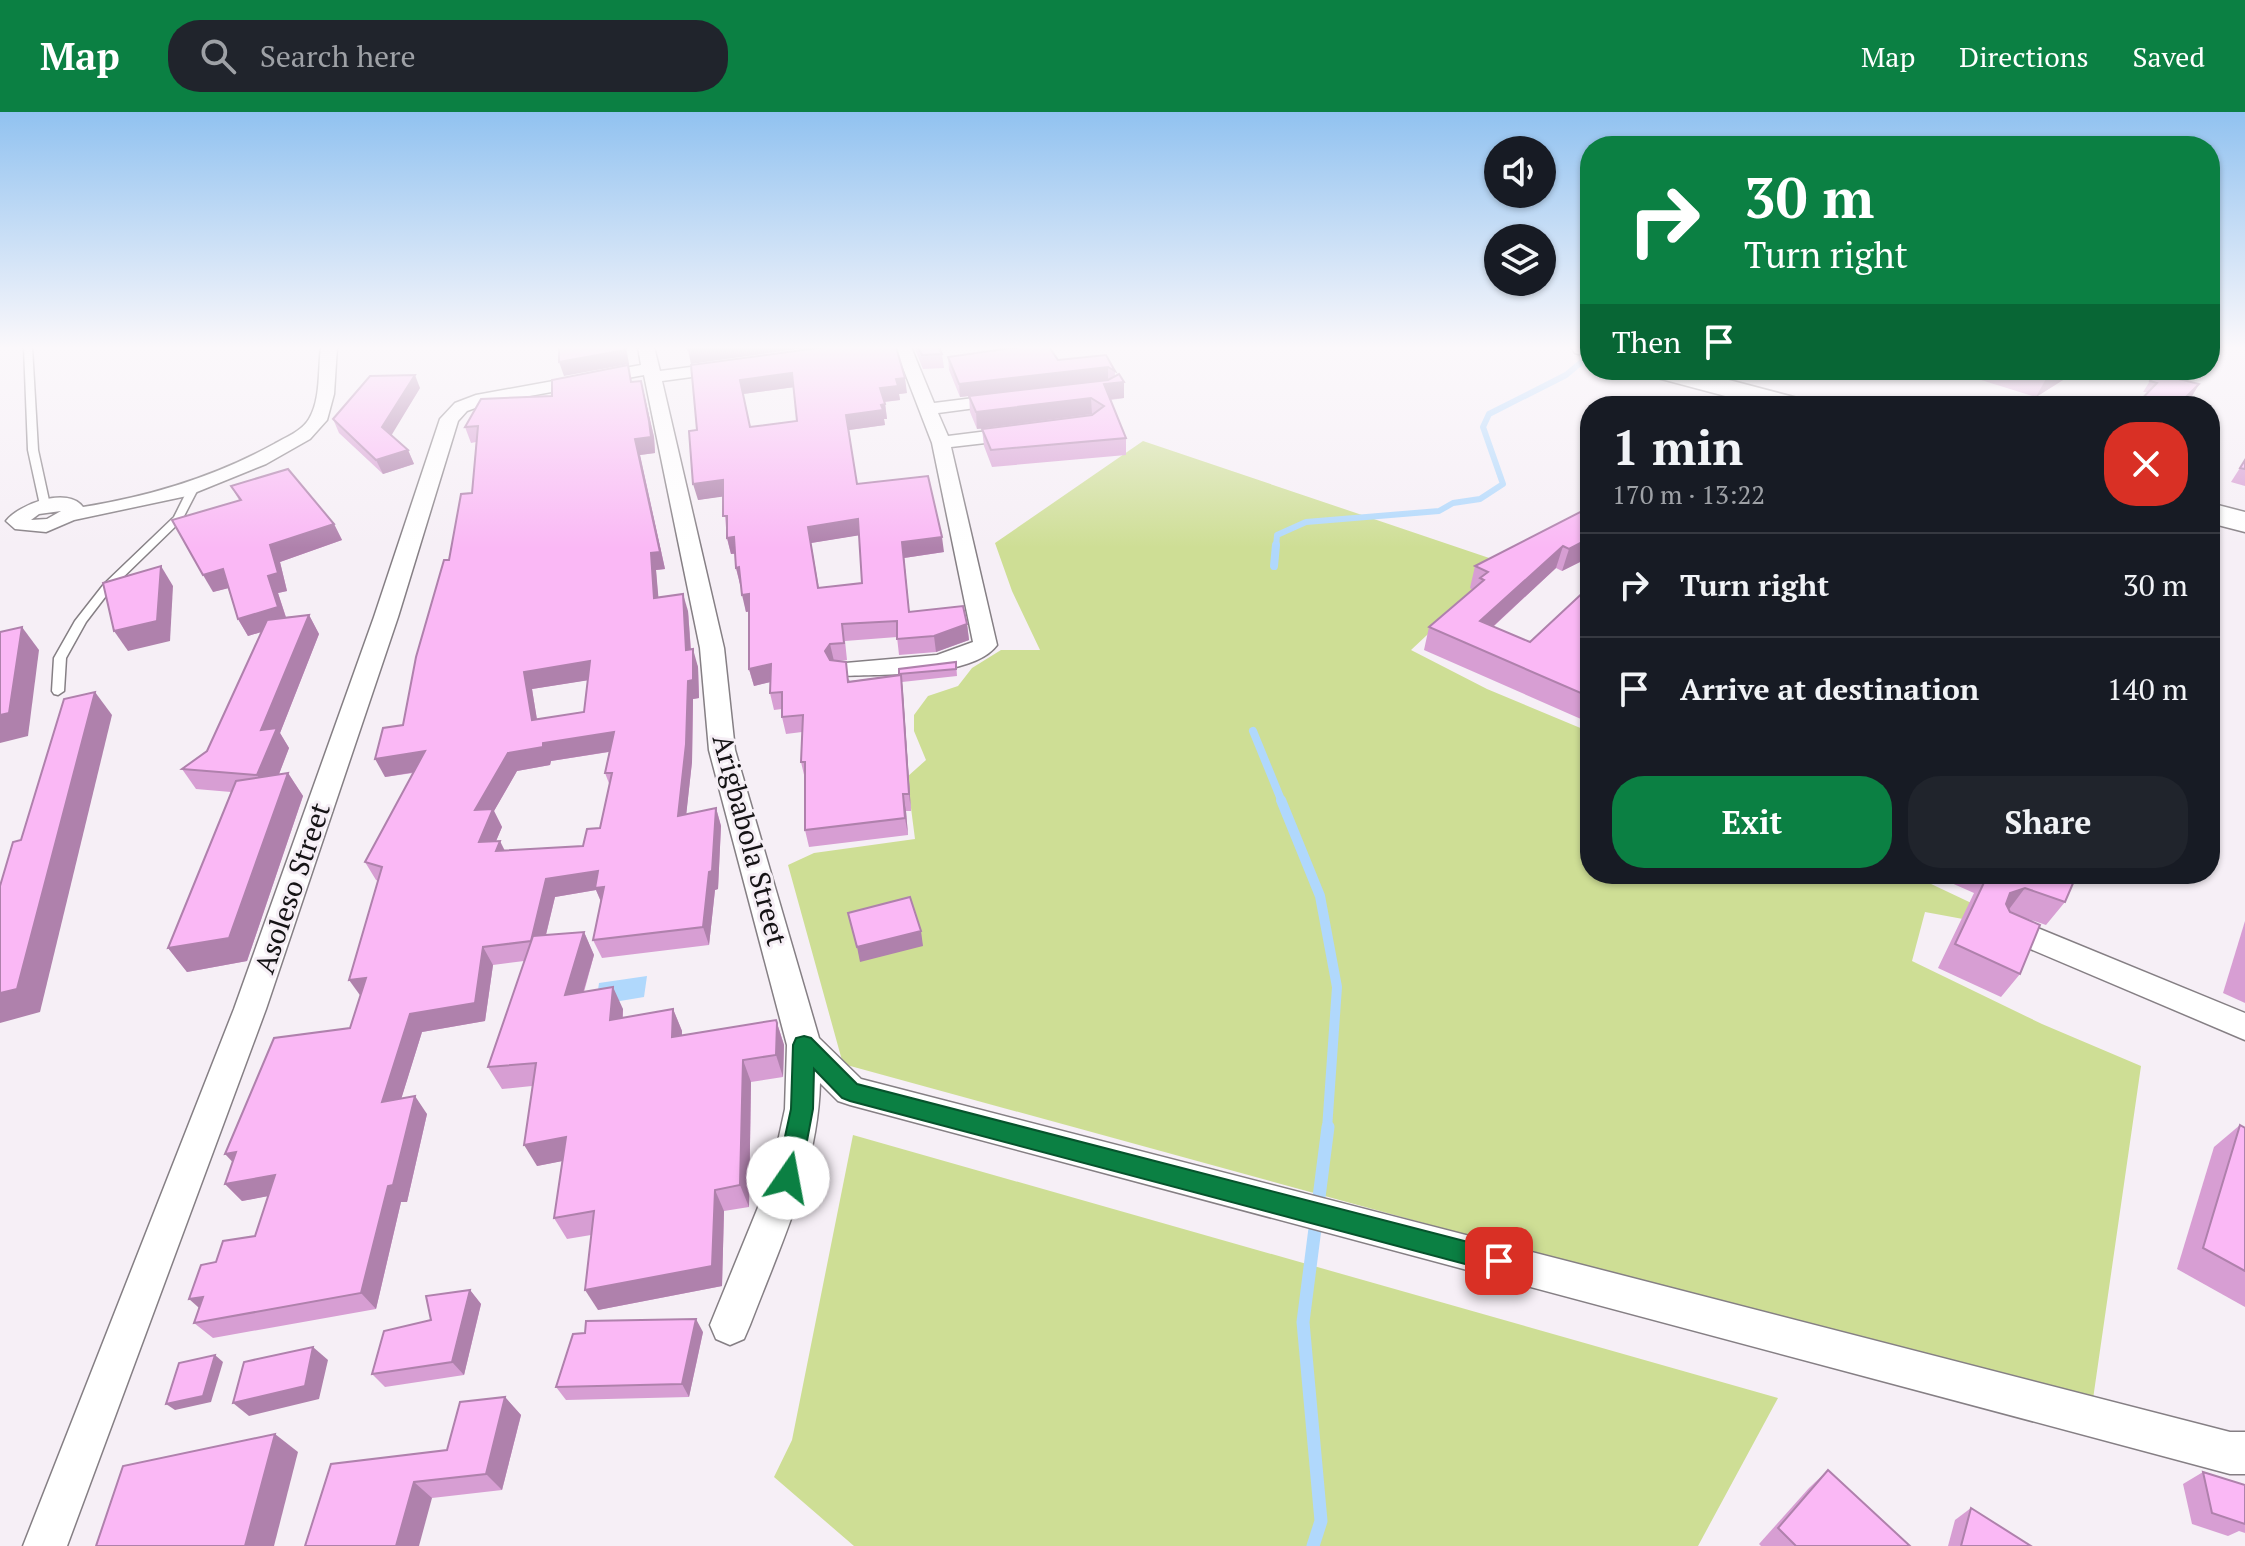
<!DOCTYPE html>
<html lang="en">
<head>
<meta charset="utf-8">
<style>
	body { margin:0; font-family:"PT Serif",serif; background:#20242c; color:#f1f3f6; height:100vh; display:flex; flex-direction:column; font-size:30px; white-space:nowrap }
	* { box-sizing:border-box; margin:0 }
	p { font-size:26px; color:#9ea1a6 }
	.icon { flex:none; width:44px; height:44px; fill:none; stroke:currentColor; stroke-width:2; stroke-linecap:round; stroke-linejoin:round }
	.map { position:relative; flex:1; overflow:hidden }
	.drawer { position:absolute; left:1580px; top:284px; width:640px; height:488px; display:flex; flex-direction:column; background:#171b24; border-radius:32px; box-shadow:0 2px 6px #0004 }
	.drawer>* { flex:none }
	.top-card { position:absolute; left:1580px; top:24px; width:640px; height:244px; border-radius:32px; box-shadow:0 2px 6px #0004; background:#0b8043; color:#fff; overflow:hidden }
	.fabs { position:absolute; left:1484px; top:24px; display:grid; gap:16px }
	.fabs a { display:grid; place-items:center; width:72px; height:72px; border-radius:50%; background:#171b24; box-shadow:0 2px 6px #0004; font-size:40px }
	.pin { position:absolute; display:grid; place-items:center; width:68px; height:68px; color:#fff; margin:-34px; border-radius:16px; box-shadow:0 4px 12px #0006 }
	.me { position:absolute; width:88px; margin:-44px; rotate:12deg; stroke-linejoin:round; filter:drop-shadow(0 0 6px #0008) }
	.turn { display:flex; align-items:center; gap:28px; height:168px; padding:0 32px; font-size:36px }
	.turn .icon { width:104px; height:104px; stroke-width:2.5 }
	.turn b { display:block; font-size:56px; line-height:68px }
	.then { display:flex; align-items:center; height:76px; padding:0 32px; background:#0003; gap:16px; font-size:30px }
	.round { display:grid; place-items:center; flex:none; width:84px; height:84px; border-radius:32px; background:#20242c }
	.headline { display:flex; align-items:center; justify-content:space-between; height:136px; padding:0 32px }
	h1 { font-size:48px; font-weight:800; line-height:60px }
	.action { display:flex; gap:16px; margin-top:auto; padding:16px 32px }
	.action a { flex:1; height:92px; border-radius:32px; background:#0b8043; color:#fff; font-size:32px; font-weight:800; line-height:92px; text-align:center }
	.action a+a { background:#20242c; color:#f1f3f6 }
	ul { padding:0; list-style:none }
	li { display:flex; align-items:center; gap:24px; height:104px; padding:0 32px; border-top:2px solid #363941 }
	li div { flex:1 }
	li b { display:block; font-size:30px }
	li em { font-style:normal }
	header { display:flex; align-items:center; gap:48px; box-sizing:border-box; height:112px; padding:0 40px; background:#0b8043; color:#fff }
	header strong { font-size:38px }
	nav { display:flex; gap:44px; margin-inline-start:auto; font-size:28px }
	.search { width:560px; height:72px; background:#20242c; display:flex; align-items:center; gap:20px; box-sizing:border-box; padding:0 28px; border-radius:32px; color:#9ea1a6; font-size:30px }
	.map>svg:first-child { display:block }
</style>
</head>
<body>
<header>
<strong>Map</strong>
<div class="search"><svg class="icon" aria-label="search" viewBox="0 0 24 24"><circle cx="10" cy="10" r="6"/><path d="M15 15l6 6"/></svg>Search here</div>
<nav><a>Map</a><a>Directions</a><a>Saved</a></nav>
</header>
<div class="map">
<svg width="2245" height="1434" viewBox="0 0 2245 1434">
	<rect width="100%" height="100%" fill="#f6eff6"/>
	<g fill="#cede95">
		<path d="M1143 329 1504 451 1411 538 1487 577 1590 620V762H1910L1984 797 1963 807 1925 800 1912 849 2042 912 2141 954 2092 1294 843 952 788 753 814 741 915 727 907 665 926 648 914 619V603L928 584 958 574 972 556 1001 538H1040L1012 479 995 431Z"/>
		<path d="M853 1023 1778 1286 1698 1434H854L774 1365 792 1328Z"/>
	</g>
	<path fill="#b0d8fc" d="M647 864 644 885 596 893 599 871Z"/>
	<g fill="none" stroke-linecap="round" stroke-linejoin="round">
		<path stroke="#b0d8fc" stroke-width="6" d="M1276 435 1277 423 1306 410 1439 399 1453 391 1480 387 1503 372 1483 315 1489 302 1566 263 1590 243"/>
		<g stroke="#b0d8fc" stroke-width="8">
			<path d="M1274 454 1276 433"/>
			<path d="M1253 619 1282 690"/>
		</g>
		<path stroke="#b0d8fc" stroke-width="10" d="M1281 688 1320 784 1337 875 1327 1017"/>
		<path stroke="#b0d8fc" stroke-width="13" d="M1313 1434 1321 1409 1303 1210 1328 1015"/>
		<defs>
			<g id="service">
				<path d="M24 235H32L38 338 50 393 45 396 40 393 28 338Z"/>
				<path d="M193 374 198 377 182 408 112 476 86 510 66 546 64 579 58 583 54 582 52 579 54 546 75 509 104 472 174 405 188 377Z"/>
			</g>
			<g id="minor">
				<path d="M321 235H337L334 282 327 308 310 327 266 352 187 384 74 408 46 420 15 417 6 409C19 392 68 374 83 395 151 384 214 365 274 332 286 325 302 319 309 307 321 287 318 258 321 235ZM61 399 47 407 31 408 39 402Z"/>
				<path d="M638 235H654L660 259 729 250 738 255 729 260 662 269 724 536 735 638 819 926 861 967 2230 1320H2245V1362H2230L850 993 838 989 820 971C818 1056 780 1134 750 1213L744 1227 730 1233 716 1227 710 1213 770 1066 785 997 787 933 709 638 700 536 644 263 486 292 467 299 458 309 398 505 266 897 67 1434H23L234 897 374 505 440 307 455 291 476 283 641 253Z"/>
				<path d="M895 235H911L934 291 1006 282 1015 287 1006 292 938 301 948 324 1020 315 1029 321 1020 327 951 335 997 533C973 566 880 562 843 564L834 562 831 557 834 552 937 543 973 530 932 331Z"/>
				<path d="M2006 803 2245 901V928L1995 822 1991 814 1995 806Z"/>
			</g>
			<g id="primary">
				<path d="M1571 235H1590V245L1575 241Z"/>
				<path d="M1646 258H1691L1805 288 1809 294H1763L1650 264Z"/>
				<path d="M2210 391 2245 400V420L2210 411Z"/>
			</g>
		</defs>
		<use href="#service" stroke="#857f84" stroke-width="3"/>
		<use href="#minor" stroke="#857f84" stroke-width="3"/>
		<use href="#primary" stroke="#857f84" stroke-width="3"/>
		<use href="#service" fill="#fff" fill-rule="evenodd"/>
		<use href="#minor" fill="#fff" fill-rule="evenodd"/>
		<use href="#primary" fill="#fff" fill-rule="evenodd"/>
	</g>
	<g fill="#d79ed3" fill-rule="evenodd">
		<path d="M914 235H939L942 242 944 256 923 257Z"/>
		<path d="M1106 243 1115 259V264L1124 286 1111 288 1126 326V343L992 355 984 334 982 317 1093 303 977 317 970 300 969 284 960 285 949 258 948 245 1058 248Z"/>
		<path d="M691 253 907 281 899 282 900 288 885 290 887 307H884L885 313 849 318 857 372 944 440 904 446 909 500 967 512 969 528 936 540 899 543 897 525 845 529 847 548 835 549 850 569 899 563V557L956 550 957 564 902 570 911 699H906L908 723 809 735 805 718V667L801 650 802 620 786 622 782 605V597L774 598 770 581V570L754 574 749 557V499L746 500 741 472H740L736 456 735 442H731L727 426 723 384 698 388 697 318ZM794 275 797 309 750 315 743 282ZM859 423 862 471 819 476 811 431Z"/>
		<path d="M1949 258H2069L2063 268 2036 285Z"/>
		<path d="M2157 258 2180 268 2199 272 2192 284 2143 280Z"/>
		<path d="M641 269 654 325 655 341 640 343 665 457 656 458 658 486 688 499 691 538 698 555 699 586 693 587 692 650 686 703 716 696 721 714 718 777 715 778 709 833 602 846 593 828 601 790 596 778 555 785 546 823 584 820 594 843 584 880 623 897V906L673 897 682 919V923L776 908 784 933 783 965 751 970 749 1095 724 1099 722 1174 598 1198 591 1123 567 1127 554 1106 562 1049 537 1054 532 974 502 977 488 955 524 849 493 853 485 909 422 920 401 987 427 1002 407 1090H401L376 1197 213 1226 194 1211 216 1150 255 1124 268 1084 242 1089 225 1072 350 916 360 884 378 769 376 768 365 750 413 661 385 665 403 613 449 448 472 381 476 330 471 331 465 315 552 284ZM588 568 584 600 537 608 532 577ZM609 640 605 661 610 674 600 716 583 734 504 738 496 729 502 715 494 699 517 659 550 653 551 649Z"/>
		<path d="M420 276 391 323 408 338 414 352 383 362 339 321 333 307Z"/>
		<path d="M2245 348V374L2231 370Z"/>
		<path d="M231 374 334 412 342 428 280 450 287 479 278 481 286 505 309 503 319 522 280 621 289 636 279 662 288 661 303 684 247 849 187 860 168 836 231 680 196 677 182 657 207 639 261 520 248 524 238 507 228 476 213 480 239 388Z"/>
		<path d="M1590 395V445L1562 459 1556 456 1493 515 1530 530 1590 474V611L1424 538 1429 515 1473 478 1470 476 1475 454Z"/>
		<path d="M1931 762H2077L2065 790 2046 813 2025 806 2020 862 2001 885 1938 856 1974 781Z"/>
		<path d="M2245 809V891L2223 881Z"/>
		<path d="M2240 1013 2245 1016V1195L2177 1157 2214 1035Z"/>
		<path d="M470 1178 481 1192 464 1263 385 1275 372 1262 431 1208Z"/>
		<path d="M703 1220 689 1285 566 1288 556 1275 585 1221Z"/>
		<path d="M505 1285 521 1303 502 1378 432 1386 305 1434 447 1338Z"/>
		<path d="M1828 1358 1910 1434H1761L1759 1432 1809 1376Z"/>
		<path d="M2203 1360 2245 1373V1421L2239 1419 2228 1424 2192 1412 2183 1372Z"/>
		<path d="M1971 1396 2031 1434H1948L1955 1408Z"/>
	</g>
	<g fill="#af81ac">
		<path d="M626 235 629 252 564 264 559 250Z"/>
		<path d="M705 235H811L691 252 688 238Z"/>
		<path d="M1108 255V268L960 285 959 272Z"/>
		<path d="M2059 258H2069L2063 268 2036 285 2047 265Z"/>
		<path d="M792 261 795 275 743 282 740 268Z"/>
		<path d="M415 263 420 276 388 329 382 315Z"/>
		<path d="M905 266 907 281 899 282 900 288 882 290 880 276 896 267Z"/>
		<path d="M641 269 654 325 655 341 640 343 665 457 656 458 660 503 654 486 651 441 635 327Z"/>
		<path d="M1124 270V286L1104 288V272Z"/>
		<path d="M2199 272 2192 284 2181 294H2177Z"/>
		<path d="M1091 286 1092 302 977 317 976 300Z"/>
		<path d="M885 292 887 307H884L885 313 849 318 846 303Z"/>
		<path d="M408 338 414 352 383 362 376 348Z"/>
		<path d="M723 368 727 384 698 388 693 372Z"/>
		<path d="M858 407 861 423 811 431 808 415Z"/>
		<path d="M334 412 342 428 280 450 287 479 278 481 288 512 248 524 238 507 268 464 270 433Z"/>
		<path d="M734 425 738 441 731 442 727 426Z"/>
		<path d="M942 425 944 440 904 446 911 517 902 430Z"/>
		<path d="M1590 426V445L1562 459 1569 437Z"/>
		<path d="M1563 434 1556 456 1474 532 1480 509Z"/>
		<path d="M161 454 173 474 170 529 128 539 114 519Z"/>
		<path d="M739 455 743 471 740 472 736 456Z"/>
		<path d="M223 457 233 475 213 480 203 463Z"/>
		<path d="M683 482 688 499 692 556 686 538Z"/>
		<path d="M749 482 753 499 746 500 742 483Z"/>
		<path d="M309 503 319 522 280 621 289 636 271 683 257 663 261 618Z"/>
		<path d="M967 512 969 528 936 540 934 524Z"/>
		<path d="M22 515 39 538 28 624 0 631V603Z"/>
		<path d="M830 532 834 549 828 555 825 539Z"/>
		<path d="M693 537 698 555 699 586 693 587 692 650 684 723 678 704 688 569Z"/>
		<path d="M590 549 596 567 532 577 540 626 532 608 524 560Z"/>
		<path d="M771 552 775 569 754 574 749 557Z"/>
		<path d="M901 563 903 580 911 699 909 682Z"/>
		<path d="M95 580 112 603 40 900 0 911V881Z"/>
		<path d="M614 620 620 638 551 649 550 653 517 659 494 699 502 715 488 748 479 730 475 698 508 641 543 631Z"/>
		<path d="M425 639 434 657 385 665 375 647Z"/>
		<path d="M288 661 303 684 247 849 187 860 168 836Z"/>
		<path d="M903 682 906 699 908 723 905 706Z"/>
		<path d="M716 696 721 714 718 777 715 778 709 833 703 815Z"/>
		<path d="M500 729 509 747 496 739Z"/>
		<path d="M598 759 612 793 603 794 596 778 555 785 540 847 531 829 546 767Z"/>
		<path d="M2025 776 2007 800 1992 805 2010 781Z"/>
		<path d="M921 819 923 834 860 850 857 835Z"/>
		<path d="M584 820 594 843 576 905 565 883Z"/>
		<path d="M483 835 493 853 485 909 422 920 395 1007 382 990 410 902Z"/>
		<path d="M366 866 362 886 349 868Z"/>
		<path d="M613 875 623 897 621 931 610 908Z"/>
		<path d="M673 897 682 919 681 947 672 925Z"/>
		<path d="M777 911 784 933 783 965 776 943Z"/>
		<path d="M743 948 751 970 749 1095 740 1073Z"/>
		<path d="M415 984 427 1002 407 1090H401L376 1197 361 1181 388 1074Z"/>
		<path d="M566 1025 578 1046 537 1054 524 1033Z"/>
		<path d="M236 1040 241 1059 225 1042Z"/>
		<path d="M275 1063 290 1080 242 1089 225 1072Z"/>
		<path d="M715 1078 724 1099 722 1174 598 1198 585 1178Z"/>
		<path d="M470 1178 481 1192 464 1263 452 1250Z"/>
		<path d="M203 1185 207 1203 189 1187Z"/>
		<path d="M696 1207 703 1220 689 1285 682 1272Z"/>
		<path d="M313 1235 328 1248 319 1287 249 1304 233 1291Z"/>
		<path d="M215 1243 223 1250 211 1290 175 1298 166 1292Z"/>
		<path d="M505 1285 521 1303 502 1378 486 1362Z"/>
		<path d="M275 1322 298 1340 274 1434H245Z"/>
		<path d="M414 1370 432 1386 419 1434H396Z"/>
	</g>
	<g fill="#fab8f5" stroke="#af81ac" stroke-width="2" fill-rule="evenodd">
		<path d="M559 235H625V238L559 250Z"/>
		<path d="M687 235H705L688 238Z"/>
		<path d="M825 235H896L905 266 896 267 898 274 880 276 885 292 881 293 883 298 846 303 857 372 928 364 942 425 902 430 909 500 963 494 967 512 934 524 897 527V509L842 512 844 531 830 532 825 539 830 548 846 550 848 570 901 563 909 682H903L905 706 805 718V650H801L803 603 782 605V580L770 581 771 552 749 557V482L742 483 739 455 736 456 734 425 727 426V404H723V368L693 372 689 319 697 318 691 253ZM792 261 797 309 750 315 740 268ZM858 407 862 471 818 476 808 415Z"/>
		<path d="M918 235H939L942 242 922 243Z"/>
		<path d="M1018 235H1049L1058 248 1106 243 1115 259 1108 255 959 272 948 245Z"/>
		<path d="M628 253 631 270 641 269 649 309 651 325 635 327 660 440 651 441 654 486 683 482 686 538 693 537V568L688 569 686 632 678 704 716 696 712 759 709 760 703 815 593 828 604 775 595 776 598 759 546 767 531 829 483 835 475 891 410 902 382 990 415 984 393 1073 388 1074 361 1181 194 1211 203 1185 189 1187 201 1153 216 1150 223 1129 255 1124 275 1063 225 1072 236 1040 225 1042 274 926 350 916 366 866 349 868 382 755 365 750 425 639 375 647 383 616 403 613 416 545 444 448H449L461 382 472 381 478 314 465 315 481 287 552 284V268ZM590 549 584 600 532 608 524 560ZM614 620 605 661H612L600 716 587 717 583 734 496 739 500 729 479 730 493 697 475 698 508 641 543 635V631Z"/>
		<path d="M2022 258H2059L2047 265Z"/>
		<path d="M2157 258H2185L2179 267 2199 272 2177 294H2135L2157 271 2150 269Z"/>
		<path d="M1119 262 1124 270 1104 272 1126 326 991 338 982 317 1092 303 1104 294 1091 286 976 300 969 284 1108 268Z"/>
		<path d="M415 263 382 315 408 338 376 348 333 307 370 264Z"/>
		<path d="M2245 348V357L2240 356Z"/>
		<path d="M288 357 334 412 270 433 278 461 268 464 278 495 238 507 223 457 203 463 172 408 241 388 231 374Z"/>
		<path d="M1590 395V426L1569 437 1563 434 1480 509 1530 530 1590 474V585L1429 515 1484 468 1480 466 1488 460 1475 454Z"/>
		<path d="M161 454 157 509 114 519 103 471Z"/>
		<path d="M309 503 261 618 277 616 257 663 182 657 207 639 267 508Z"/>
		<path d="M22 515 9 601 0 603V520Z"/>
		<path d="M956 550V557L899 562V557Z"/>
		<path d="M95 580 17 877 0 881V774L13 730 21 728 64 587Z"/>
		<path d="M288 661 229 826 168 836 236 669Z"/>
		<path d="M1988 762H2077L2065 790 2025 776 2010 781 2006 792 2010 800 2040 813 2020 862 1955 832Z"/>
		<path d="M910 785 921 819 857 835 848 801Z"/>
		<path d="M584 820 565 883 613 875 610 908 673 897 672 925 776 908 777 911 776 943 743 948 740 1073 715 1078 712 1154 585 1178 594 1099 554 1106 566 1025 524 1033 536 951 488 955 533 824Z"/>
		<path d="M2240 1013 2245 1016V1159L2203 1136Z"/>
		<path d="M470 1178 452 1250 372 1262 384 1219 431 1208 426 1184Z"/>
		<path d="M696 1207 682 1272 556 1275 573 1222 585 1221 586 1209Z"/>
		<path d="M313 1235 305 1274 233 1291 244 1250Z"/>
		<path d="M215 1243 203 1284 166 1292 179 1251Z"/>
		<path d="M505 1285 486 1362 414 1370 396 1434H305L331 1352 447 1338 460 1290Z"/>
		<path d="M275 1322 245 1434H96L123 1354Z"/>
		<path d="M1828 1358 1910 1434H1796L1778 1416Z"/>
		<path d="M2203 1360 2245 1373V1412L2212 1401Z"/>
		<path d="M1971 1396 2031 1434H1961Z"/>
	</g>
	<linearGradient id="sky" x2="0" y2="1"><stop stop-color="#91c2f0"/><stop offset="0.54" stop-color="#fbf8fb"/><stop offset="1" stop-color="#fbf8fb" stop-opacity="0"/></linearGradient>
	<rect width="2245" height="436" fill="url(#sky)"/>
	<path fill="#0b8043" stroke="#07532c" stroke-width="2" d="M804 924 811 926 857 972 1499 1138 1508 1141 1512 1149 1508 1158 1499 1161 850 989 842 986 814 957 813 997 800 1066 796 1074 788 1077 779 1074 776 1066 791 997 793 933 796 926Z"/>
	<g text-anchor="middle" stroke-width="6" stroke-linejoin="round" paint-order="stroke">
		<g font-size="28" fill="#151315" stroke="#f6eff6">
			<text transform="translate(750 728) rotate(75)" y="10">Arigbabola Street</text>
			<text transform="translate(292 776) rotate(-71)" y="10">Asoleso Street</text>
		</g>
	</g>
</svg>
<div class="fabs">
<a><svg class="icon" aria-label="sound" viewBox="0 0 24 24"><path d="M4 9h4l5-4v14l-5-4H4zM17 9q2 3 0 6"/></svg></a>
<a><svg class="icon" aria-label="layers" viewBox="0 0 24 24"><path d="M12 4l9 5-9 5-9-5zM3 14l9 5 9-5"/></svg></a>
</div>
<div class="pin" style="left:1499px;top:1149px;background:#d93025"><svg class="icon" aria-label="arrive" viewBox="0 0 24 24"><path d="M6 21V4h12l-3 4 3 4H6"/></svg></div>
<svg class="me" style="left:788px;top:1066px" viewBox="-20 -20 40 40"><circle r="19" fill="#fff"/><path d="M0-13L10 11 0 6-10 11z" fill="#0b8043"/></svg>
<div class="top-card">
<div class="turn"><svg class="icon" aria-label="right" viewBox="0 0 24 24"><path d="M7 20v-9h11M14 6l5 5-5 5"/></svg><div><b>30 m</b>Turn right</div></div>
<div class="then">Then<svg class="icon" aria-label="arrive" viewBox="0 0 24 24"><path d="M6 21V4h12l-3 4 3 4H6"/></svg></div>
</div>
<section class="drawer">
<div class="headline"><div><h1>1 min</h1><p>170 m · 13:22</p></div><a class="round" style="background:#d93025;color:#fff"><svg class="icon" aria-label="close" viewBox="0 0 24 24"><path d="M6 6l12 12M18 6L6 18"/></svg></a></div>
<ul>
<li><svg class="icon" aria-label="right" viewBox="0 0 24 24"><path d="M7 20v-9h11M14 6l5 5-5 5"/></svg><div><b>Turn right</b></div><em>30 m</em></li>
<li><svg class="icon" aria-label="arrive" viewBox="0 0 24 24"><path d="M6 21V4h12l-3 4 3 4H6"/></svg><div><b>Arrive at destination</b></div><em>140 m</em></li>
</ul>
<div class="action"><a>Exit</a><a>Share</a></div>
</section>
</div>
</body>
</html>
